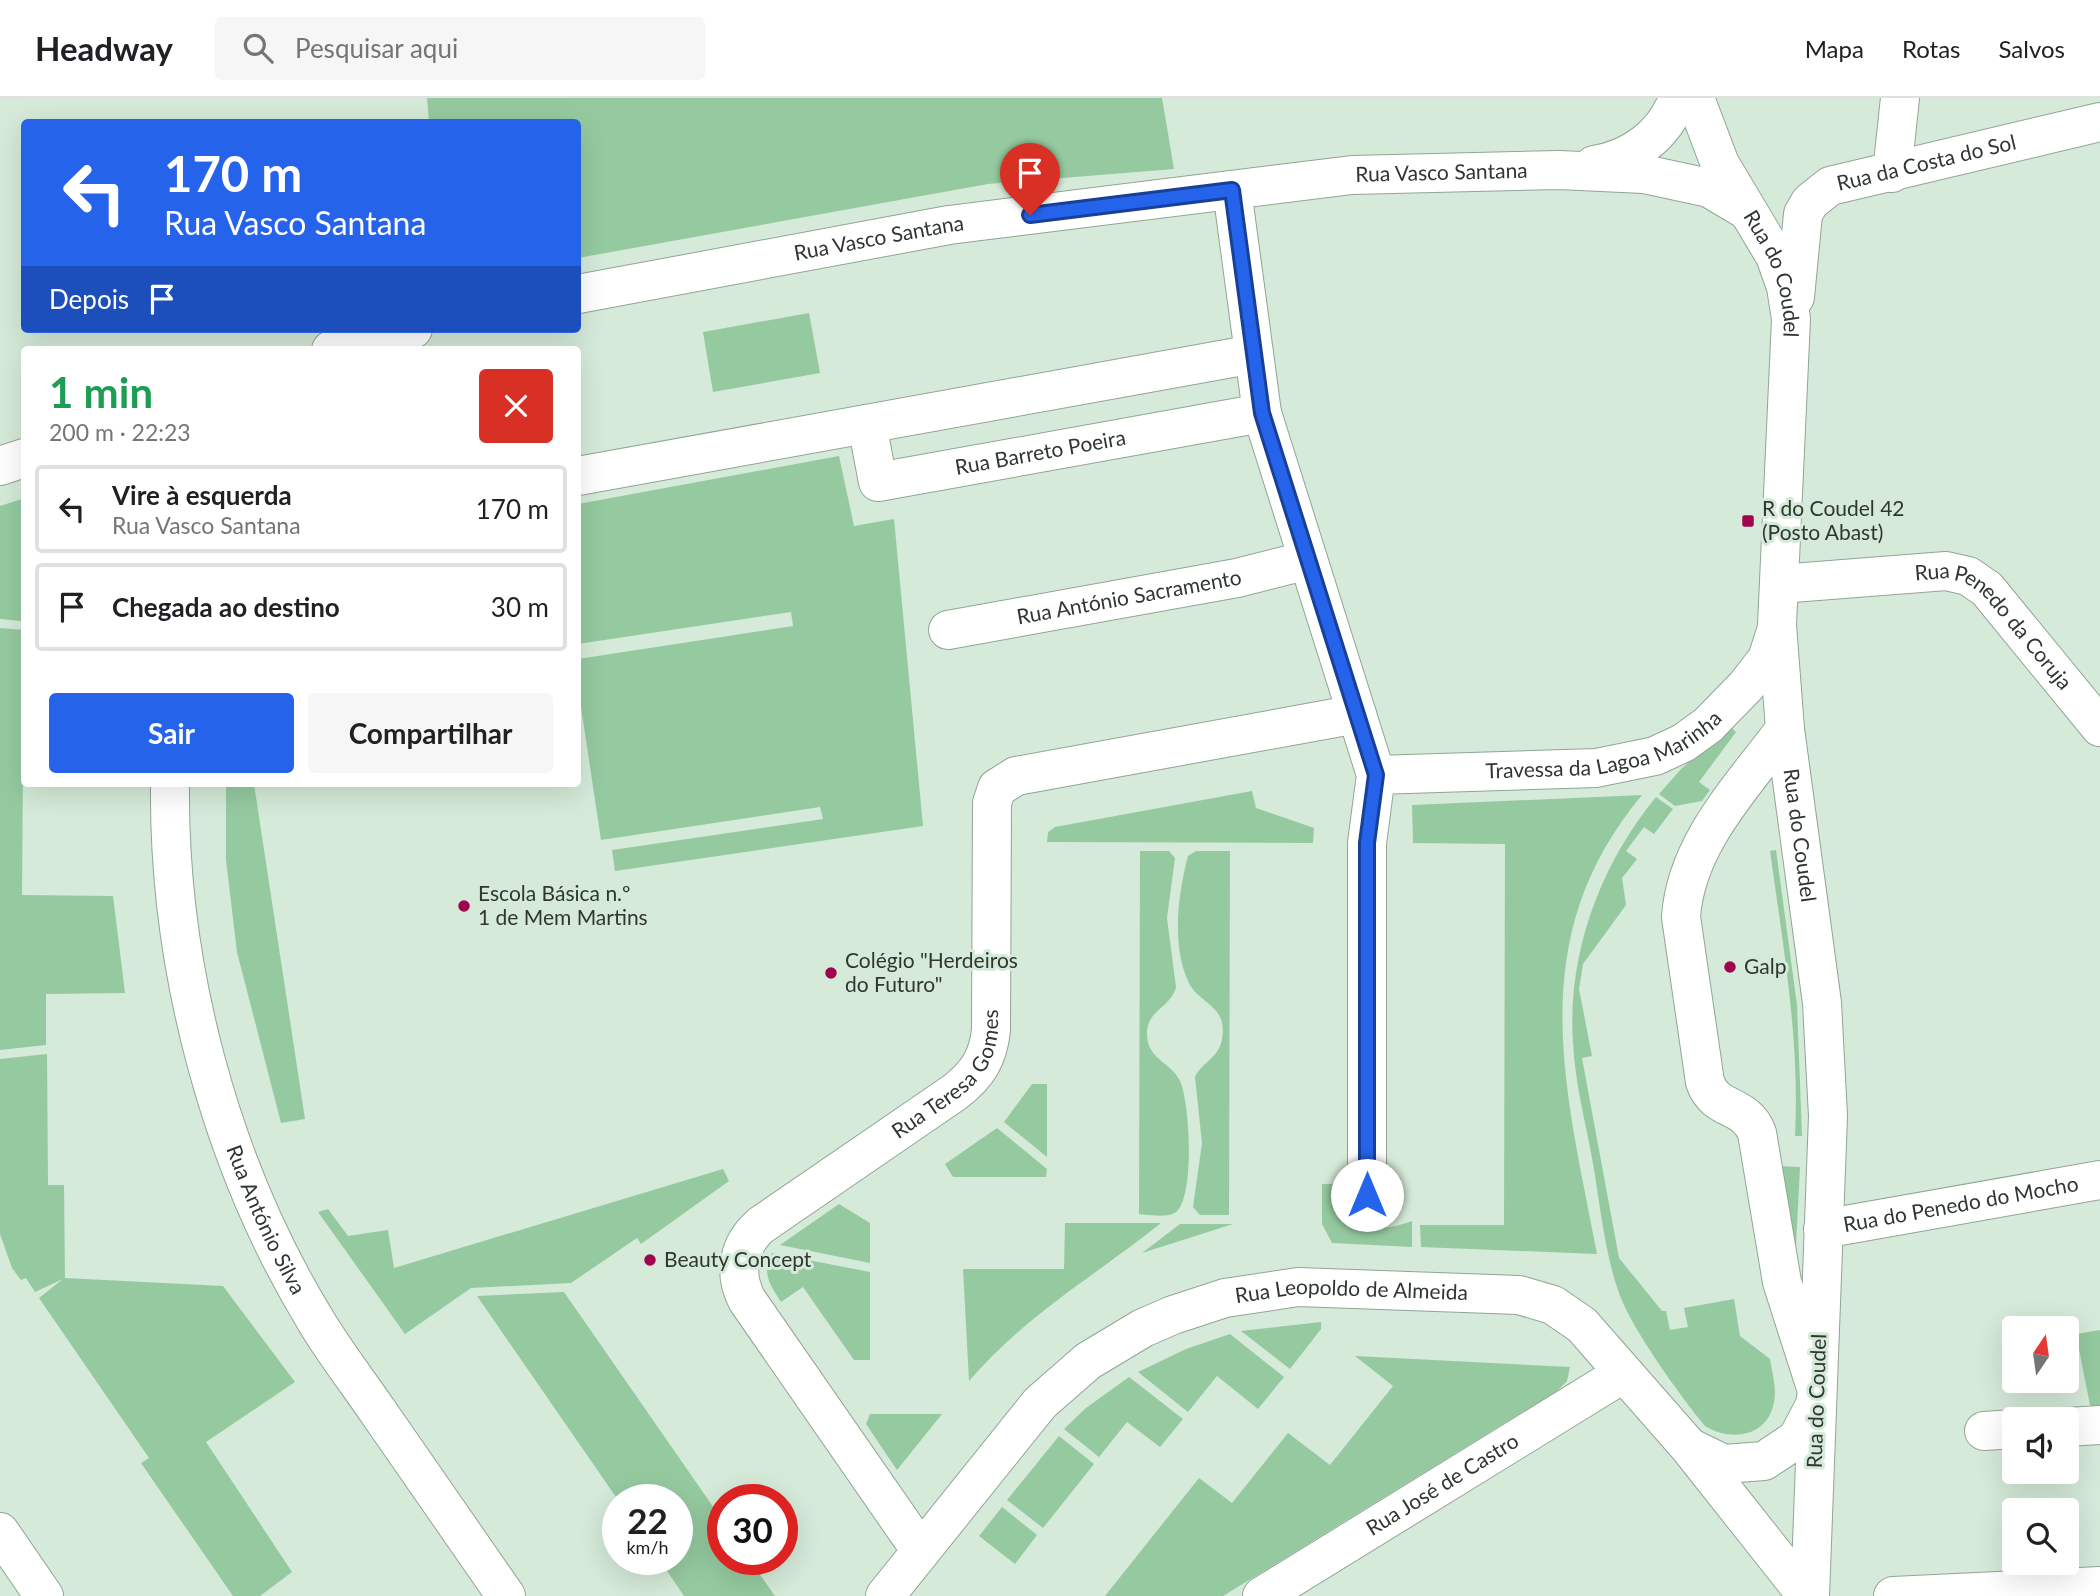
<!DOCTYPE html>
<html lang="pt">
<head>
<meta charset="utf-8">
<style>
	body { margin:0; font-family:Lato,sans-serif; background:#f6f6f6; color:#202124; height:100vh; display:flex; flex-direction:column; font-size:26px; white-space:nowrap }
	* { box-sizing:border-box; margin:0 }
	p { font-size:23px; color:#757577 }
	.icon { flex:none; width:38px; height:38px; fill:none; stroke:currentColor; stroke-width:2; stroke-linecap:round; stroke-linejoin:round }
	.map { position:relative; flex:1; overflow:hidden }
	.side { position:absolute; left:21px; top:248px; width:560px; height:441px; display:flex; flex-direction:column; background:#fff; border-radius:7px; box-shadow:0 7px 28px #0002 }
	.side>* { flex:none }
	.top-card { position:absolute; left:21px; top:21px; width:560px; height:214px; border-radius:7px; box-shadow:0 7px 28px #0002; background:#2563eb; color:#fff; overflow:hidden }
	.needle { width:46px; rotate:13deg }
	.controls { position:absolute; left:2002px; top:1218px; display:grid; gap:14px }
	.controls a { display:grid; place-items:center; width:77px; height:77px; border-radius:7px; background:#fff; box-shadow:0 7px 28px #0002; font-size:35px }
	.speed { position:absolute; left:602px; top:1386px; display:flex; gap:14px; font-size:35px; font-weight:700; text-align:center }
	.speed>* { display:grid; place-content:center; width:91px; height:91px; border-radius:50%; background:#fff; box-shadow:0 7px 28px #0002; line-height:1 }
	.speed small { font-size:18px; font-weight:400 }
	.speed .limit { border:10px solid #d22; background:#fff; color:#111 }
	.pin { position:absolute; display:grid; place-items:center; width:60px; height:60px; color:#fff; margin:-72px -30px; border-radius:50% 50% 50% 0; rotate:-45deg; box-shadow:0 0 7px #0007 }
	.pin .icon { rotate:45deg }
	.me { position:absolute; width:77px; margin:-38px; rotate:0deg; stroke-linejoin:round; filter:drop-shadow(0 0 5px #0008) }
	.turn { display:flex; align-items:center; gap:24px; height:147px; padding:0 28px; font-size:32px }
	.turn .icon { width:91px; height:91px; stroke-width:2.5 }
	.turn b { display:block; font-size:49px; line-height:60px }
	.then { display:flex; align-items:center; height:66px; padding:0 28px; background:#0003; gap:14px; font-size:26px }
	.round { display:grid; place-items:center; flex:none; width:74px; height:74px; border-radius:7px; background:#f6f6f6 }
	.headline { display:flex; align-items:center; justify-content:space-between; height:119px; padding:0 28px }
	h1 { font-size:42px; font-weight:700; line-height:52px; color:#1e9e55 }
	.action { display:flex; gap:14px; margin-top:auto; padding:14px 28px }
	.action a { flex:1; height:80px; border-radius:7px; background:#2563eb; color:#fff; font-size:28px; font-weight:700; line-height:80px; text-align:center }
	.action a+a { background:#f6f6f6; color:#202124 }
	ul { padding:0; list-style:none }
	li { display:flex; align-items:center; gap:21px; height:88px; margin:0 14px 10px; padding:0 14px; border:4px solid #e0e0e0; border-radius:7px }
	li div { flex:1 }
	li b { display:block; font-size:26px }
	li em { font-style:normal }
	header { display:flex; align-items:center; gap:42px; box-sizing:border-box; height:98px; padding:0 35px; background:#fff; border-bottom:2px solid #e0e0e0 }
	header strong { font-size:33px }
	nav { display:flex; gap:38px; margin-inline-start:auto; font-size:24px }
	.search { width:490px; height:63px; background:#f6f6f6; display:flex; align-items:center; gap:18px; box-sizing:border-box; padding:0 24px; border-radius:7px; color:#757577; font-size:26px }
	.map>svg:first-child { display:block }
</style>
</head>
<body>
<header>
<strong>Headway</strong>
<div class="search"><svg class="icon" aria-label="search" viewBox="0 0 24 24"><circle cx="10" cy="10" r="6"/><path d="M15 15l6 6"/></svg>Pesquisar aqui</div>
<nav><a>Mapa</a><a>Rotas</a><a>Salvos</a></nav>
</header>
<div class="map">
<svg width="2100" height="1498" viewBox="0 0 2100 1498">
	<rect width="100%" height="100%" fill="#d5ead8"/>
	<g fill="#95caa0">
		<path d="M427 0H1162L1174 71 988 86 578 160V24H429Z"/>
		<path d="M809 215 820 275 713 294 703 234Z"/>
		<path d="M839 358 854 428 894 421 923 728 615 773 612 752 823 721 820 709 601 742 578 589V561L793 528 791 514 578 546V406Z"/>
		<path d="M22 401 24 455 21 523 0 521V408Z"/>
		<path d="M0 530 24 532 22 797 113 798 125 895 46 896V947L0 952Z"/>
		<path d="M1731 629 1736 634 1699 684 1710 692 1702 703 1675 708 1659 696 1682 670Z"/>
		<path d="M226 686H254L305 1021 281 1025 237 854 226 762Z"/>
		<path d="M1252 693 1256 710 1314 730 1313 745 1047 744 1048 734 1055 729Z"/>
		<path d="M1642 697C1521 842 1566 991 1597 1156L1421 1149 1420 1127H1504L1505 746 1413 745 1412 707Z"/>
		<path d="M1656 699 1673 711 1654 736 1644 729 1626 753 1637 761 1622 780 1626 807 1583 866 1579 891 1592 958 1582 960 1619 1160 1662 1213H1666L1670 1232 1688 1229 1684 1210 1734 1201 1740 1238 1770 1261C1772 1275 1777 1290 1774 1304 1768 1339 1731 1344 1705 1328 1681 1299 1631 1230 1619 1195 1604 1153 1600 1104 1592 1060 1585 1022 1575 984 1573 945 1567 856 1600 767 1656 699Z"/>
		<path d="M1776 752 1797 907 1802 1038H1795C1800 942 1783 847 1770 753Z"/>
		<path d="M1140 753H1169L1175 760 1167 820 1176 889C1171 910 1146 912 1147 937 1148 962 1171 964 1180 983 1190 1004 1195 1099 1176 1114 1169 1120 1149 1117 1139 1116Z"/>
		<path d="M1196 753H1230L1229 1117H1200L1193 1109 1202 1045 1195 979C1202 964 1219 960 1222 941 1228 907 1200 907 1189 885 1171 848 1178 796 1188 758Z"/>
		<path d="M47 956 48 1087H64L65 1180 223 1188 295 1284 206 1344 292 1474 260 1498H233L141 1365 149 1360 39 1200 63 1181 35 1194 26 1180 21 1182 12 1170 0 1136V961Z"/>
		<path d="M1032 986H1047V1059L1004 1024Z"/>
		<path d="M997 1030 1047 1071 1046 1079H953L945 1066Z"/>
		<path d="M1779 1068 1800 1069 1796 1148H1793Z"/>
		<path d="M723 1071 729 1083 641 1146 637 1140 571 1185 471 1190 405 1236 318 1114 328 1111 348 1138 388 1132 394 1170Z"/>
		<path d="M1322 1086H1336C1342 1131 1375 1137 1412 1123V1149L1332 1145 1322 1126Z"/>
		<path d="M839 1106 870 1125V1165L780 1147Z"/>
		<path d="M1065 1125H1161C1095 1178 1024 1218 969 1283L963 1171H1064Z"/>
		<path d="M1180 1126H1233L1142 1155Z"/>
		<path d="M772 1155 870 1174V1262H854L803 1189 781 1204C770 1187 761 1174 772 1155Z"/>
		<path d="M564 1194 723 1423V1461H749L775 1498H684L659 1461H677V1402H618L477 1198Z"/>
		<path d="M1321 1224V1231L1290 1271 1241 1233Z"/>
		<path d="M2100 1232V1313L2090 1307 2076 1236Z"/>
		<path d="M1230 1236 1284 1279 1258 1311 1217 1278 1188 1314 1138 1274 1186 1251Z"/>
		<path d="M1355 1258 1570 1269 1567 1283 1557 1293 1223 1498H1105L1199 1380 1232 1405 1288 1335 1330 1367 1393 1288Z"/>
		<path d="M1129 1279 1183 1321 1160 1349 1127 1324 1099 1359 1064 1331 1086 1310Z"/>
		<path d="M870 1316H942L897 1372 866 1326Z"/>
		<path d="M1059 1338 1094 1366 1043 1430 1007 1402Z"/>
		<path d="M1002 1409 1037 1437 1015 1466 979 1438Z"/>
	</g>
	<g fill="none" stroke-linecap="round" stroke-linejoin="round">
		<defs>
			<g id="minor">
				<path id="s1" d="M1695 0 1720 66 1775 158 1786 189 1791 221 1777 527 1785 631 1822 905 1828 1018 1810 1498"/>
				<path d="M1594 67C1632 61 1665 37 1678 0"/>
				<path d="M1892 75 1900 0"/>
				<path d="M1232 92 1262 315 1376 677 1367 745V1098"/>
				<path id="s2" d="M578 196 949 127 1352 77 1559 72 1644 76 1709 90 1746 112"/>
				<path id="s3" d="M1795 199 1803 116 1810 104 1830 88 2100 24"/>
				<path d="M331 252 413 231"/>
				<path id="s4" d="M867 326 878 384 1262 315"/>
				<path d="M0 368 24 360"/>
				<path d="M578 378 1254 256"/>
				<path id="s5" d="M1779 486 1946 473 1968 478 1987 491 2100 629"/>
				<path id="s6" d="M948 532 1237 480 1308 462"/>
				<path id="s7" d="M1376 677 1596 670 1655 658 1683 645 1708 627 1746 588 1767 561 1776 533"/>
				<path id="s8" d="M170 686C168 869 220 1066 316 1223 335 1255 358 1284 379 1315 422 1376 464 1437 506 1498"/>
				<path id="s9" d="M1823 1131 2100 1082"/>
				<path d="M2067 1329 2100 1327"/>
				<path d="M1984 1333 2014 1331"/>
				<path d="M1691 1350 1724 1366 1764 1363 1797 1341 1815 1307 1817 1293 1782 1184 1757 1035C1745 1004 1716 1015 1705 984L1681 819C1686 745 1743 688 1785 631"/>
				<path d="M0 1434 44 1498"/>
				<path id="s10" d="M921 1453 747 1202C733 1175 738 1147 761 1127L955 994C978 976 988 960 991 932L992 705 997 690 1016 678 1357 616"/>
				<path id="s11" d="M885 1498 1040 1305 1088 1263 1143 1230 1173 1217 1225 1200 1298 1189 1519 1197 1553 1207 1582 1227 1689 1349 1807 1498"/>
				<path id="s12" d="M1262 1498 1624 1275"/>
				<path d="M1893 1498 2100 1488"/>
			</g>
		</defs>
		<use href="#minor" stroke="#91a594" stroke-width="40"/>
		<use href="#minor" stroke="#fff" stroke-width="38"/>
	</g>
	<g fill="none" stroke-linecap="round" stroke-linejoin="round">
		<defs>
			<path id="route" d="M1030 117 1232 92 1262 315 1376 677 1367 745V1097"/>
		</defs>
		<use href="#route" stroke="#184099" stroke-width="18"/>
		<use href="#route" stroke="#2563eb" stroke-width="12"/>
	</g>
	<g fill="#9e054e" stroke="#d5ead8" stroke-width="2.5">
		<rect x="1741" y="416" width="14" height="14" rx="3.5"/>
		<circle cx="464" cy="808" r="7"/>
		<circle cx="1730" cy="869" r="7"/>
		<circle cx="831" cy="875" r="7"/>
		<circle cx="650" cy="1162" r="7"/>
	</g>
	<g text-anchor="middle" stroke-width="6" stroke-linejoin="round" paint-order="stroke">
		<g font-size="21" fill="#2f3730" stroke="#d5ead8">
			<text dy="7" stroke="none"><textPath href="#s3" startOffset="222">Rua da Costa do Sol</textPath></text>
			<text dy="7" stroke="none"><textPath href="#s2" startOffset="873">Rua Vasco Santana</textPath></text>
			<text dy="7" stroke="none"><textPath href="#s2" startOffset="306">Rua Vasco Santana</textPath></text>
			<text dy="7" stroke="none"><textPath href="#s1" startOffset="194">Rua do Coudel</textPath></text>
			<text dy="7" stroke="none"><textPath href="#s4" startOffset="224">Rua Barreto Poeira</textPath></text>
			<text dy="7" stroke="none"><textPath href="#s6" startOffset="184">Rua António Sacramento</textPath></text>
			<text dy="7" stroke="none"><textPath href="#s5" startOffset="238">Rua Penedo da Coruja</textPath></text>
			<text dy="7" stroke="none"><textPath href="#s7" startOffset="233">Travessa da Lagoa Marinha</textPath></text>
			<text dy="7" stroke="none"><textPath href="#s1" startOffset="761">Rua do Coudel</textPath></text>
			<text dy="7" stroke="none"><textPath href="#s10" startOffset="634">Rua Teresa Gomes</textPath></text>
			<text dy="7" stroke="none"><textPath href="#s9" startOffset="140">Rua do Penedo do Mocho</textPath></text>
			<text dy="7" stroke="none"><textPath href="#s8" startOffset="450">Rua António Silva</textPath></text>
			<text dy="7" stroke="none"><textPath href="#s11" startOffset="590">Rua Leopoldo de Almeida</textPath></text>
			<text transform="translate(1817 1303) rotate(-88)" y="7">Rua do Coudel</text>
			<text dy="7" stroke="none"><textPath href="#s12" startOffset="212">Rua José de Castro</textPath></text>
		</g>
		<g font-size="21" fill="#2f3730" stroke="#d5ead8" text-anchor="start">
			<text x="1762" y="418">R do Coudel 42<tspan x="1762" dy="24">(Posto Abast)</tspan></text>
			<text x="478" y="803">Escola Básica n.º<tspan x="478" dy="24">1 de Mem Martins</tspan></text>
			<text x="845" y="870">Colégio "Herdeiros<tspan x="845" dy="24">do Futuro"</tspan></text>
			<text x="1744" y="876">Galp</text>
			<text x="664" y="1169">Beauty Concept</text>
		</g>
	</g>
</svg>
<div class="controls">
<a><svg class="needle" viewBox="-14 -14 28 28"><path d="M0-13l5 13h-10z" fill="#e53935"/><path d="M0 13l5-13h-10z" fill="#757577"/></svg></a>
<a><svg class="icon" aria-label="sound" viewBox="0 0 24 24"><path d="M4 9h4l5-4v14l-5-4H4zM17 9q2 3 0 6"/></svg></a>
<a><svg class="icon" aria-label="search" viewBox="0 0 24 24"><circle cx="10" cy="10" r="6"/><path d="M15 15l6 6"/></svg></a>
</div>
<div class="speed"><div>22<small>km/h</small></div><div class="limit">30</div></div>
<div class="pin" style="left:1030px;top:117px;background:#d93025"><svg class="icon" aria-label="arrive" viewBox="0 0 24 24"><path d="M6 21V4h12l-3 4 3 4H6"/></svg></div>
<svg class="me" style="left:1367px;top:1097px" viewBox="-20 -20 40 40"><circle r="19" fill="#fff"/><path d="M0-13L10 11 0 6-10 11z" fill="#2563eb"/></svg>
<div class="top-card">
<div class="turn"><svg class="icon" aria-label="left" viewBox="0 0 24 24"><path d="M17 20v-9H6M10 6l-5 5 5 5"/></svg><div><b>170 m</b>Rua Vasco Santana</div></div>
<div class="then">Depois<svg class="icon" aria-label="arrive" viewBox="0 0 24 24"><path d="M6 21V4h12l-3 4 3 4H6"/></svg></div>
</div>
<section class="side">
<div class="headline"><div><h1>1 min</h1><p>200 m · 22:23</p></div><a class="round" style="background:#d93025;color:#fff"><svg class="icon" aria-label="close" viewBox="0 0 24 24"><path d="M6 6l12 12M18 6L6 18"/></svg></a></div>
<ul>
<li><svg class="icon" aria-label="left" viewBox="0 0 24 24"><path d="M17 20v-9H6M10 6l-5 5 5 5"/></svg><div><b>Vire à esquerda</b><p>Rua Vasco Santana</p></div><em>170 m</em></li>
<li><svg class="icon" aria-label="arrive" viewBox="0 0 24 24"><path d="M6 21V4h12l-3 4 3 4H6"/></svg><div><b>Chegada ao destino</b></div><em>30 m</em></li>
</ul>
<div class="action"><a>Sair</a><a>Compartilhar</a></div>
</section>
</div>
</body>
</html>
